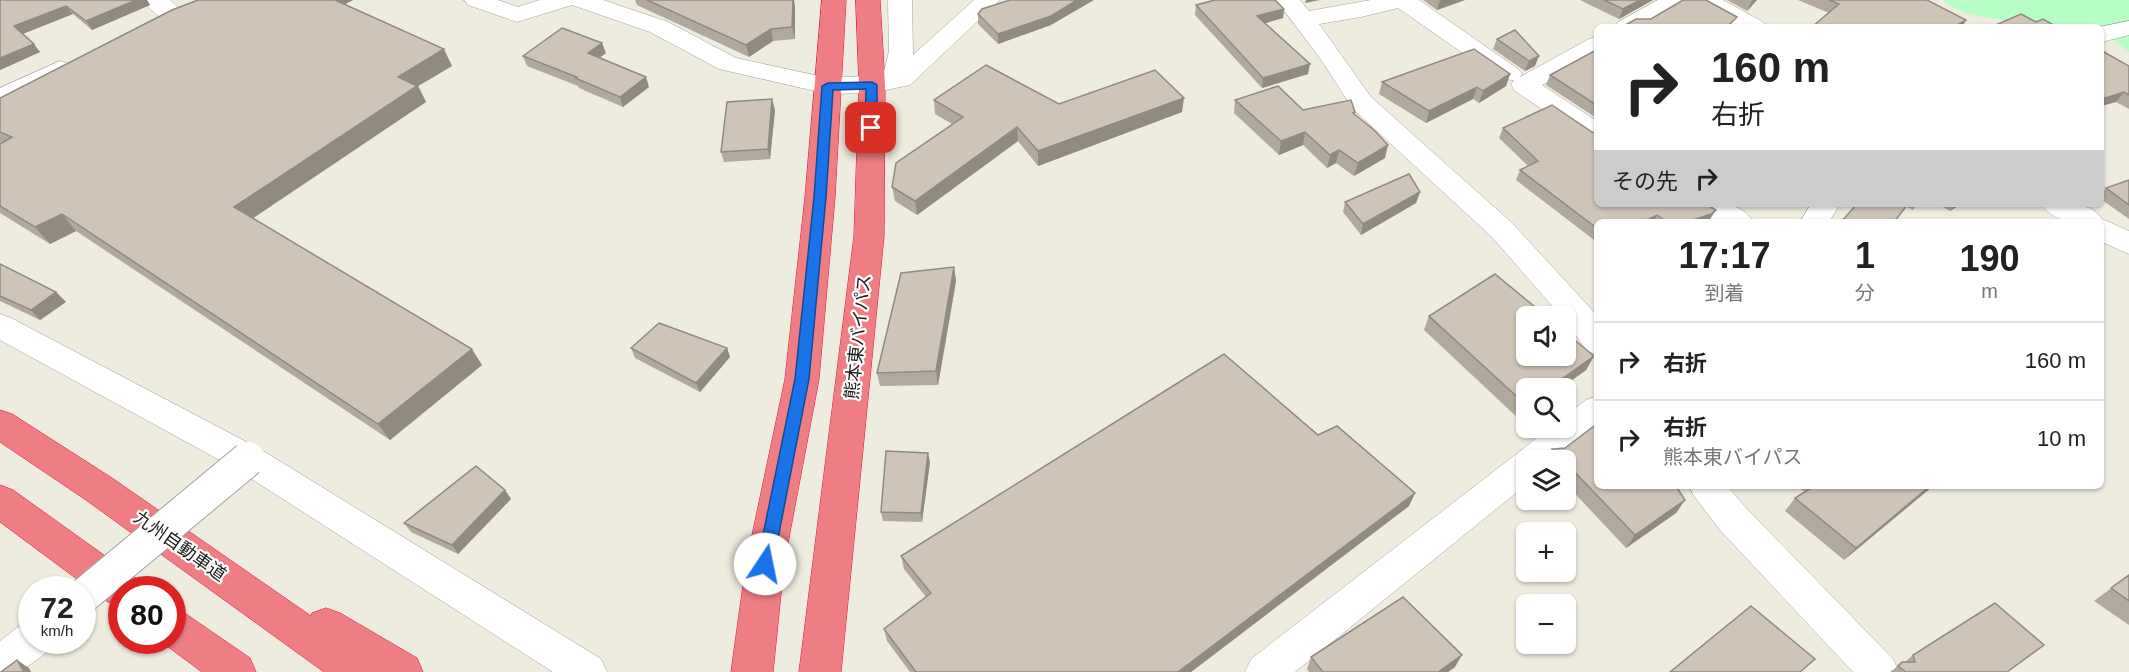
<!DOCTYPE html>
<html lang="ja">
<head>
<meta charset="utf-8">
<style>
	body { margin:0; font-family:Arial,"Noto Sans JP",sans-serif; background:#f6f6f6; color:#222; height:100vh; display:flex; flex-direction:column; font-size:22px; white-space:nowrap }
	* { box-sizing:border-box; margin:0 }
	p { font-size:20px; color:#767676 }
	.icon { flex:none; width:33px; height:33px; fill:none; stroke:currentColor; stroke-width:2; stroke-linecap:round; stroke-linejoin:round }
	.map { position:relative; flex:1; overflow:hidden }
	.sheet { position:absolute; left:1594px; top:219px; width:510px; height:270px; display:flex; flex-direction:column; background:#fff; border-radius:9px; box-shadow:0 2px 4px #0004 }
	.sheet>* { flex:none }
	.guide { position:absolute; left:1594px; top:24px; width:510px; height:183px; border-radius:9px; box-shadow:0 2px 4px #0004; background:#fff; color:#222; overflow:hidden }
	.tools { position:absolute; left:1516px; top:306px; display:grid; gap:12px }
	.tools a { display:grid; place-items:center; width:60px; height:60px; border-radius:9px; background:#fff; box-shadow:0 2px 4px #0004; font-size:30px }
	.speed { position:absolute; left:18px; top:576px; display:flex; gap:12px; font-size:30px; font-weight:700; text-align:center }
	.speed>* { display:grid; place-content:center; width:78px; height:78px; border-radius:50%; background:#fff; box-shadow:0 2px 4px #0004; line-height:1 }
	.speed small { font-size:15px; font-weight:400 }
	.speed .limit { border:9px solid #d22; background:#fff; color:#111 }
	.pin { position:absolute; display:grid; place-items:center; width:51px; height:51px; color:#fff; margin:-26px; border-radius:12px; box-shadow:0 3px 9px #0006 }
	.me { position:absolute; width:66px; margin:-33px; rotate:11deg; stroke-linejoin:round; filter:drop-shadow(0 0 4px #0008) }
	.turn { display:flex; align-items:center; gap:21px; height:126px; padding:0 18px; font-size:27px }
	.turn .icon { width:78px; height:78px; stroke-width:2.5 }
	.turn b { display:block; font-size:42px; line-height:51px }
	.then { display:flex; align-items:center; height:57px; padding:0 18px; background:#0003; gap:12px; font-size:22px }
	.eta { display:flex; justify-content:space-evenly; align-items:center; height:102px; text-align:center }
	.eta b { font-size:36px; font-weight:800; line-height:42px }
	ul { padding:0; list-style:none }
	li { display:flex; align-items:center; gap:18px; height:78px; padding:0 18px; border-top:2px solid #e0e0e0 }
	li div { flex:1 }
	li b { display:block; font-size:22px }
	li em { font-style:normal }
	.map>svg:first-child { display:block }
</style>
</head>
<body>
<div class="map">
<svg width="2129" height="672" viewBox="0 0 2129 672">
	<rect width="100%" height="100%" fill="#eeebdf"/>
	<path fill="#b6fec6" d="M1943 0H2129V52L2108 36 2102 27C2070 27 1961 23 1943 0Z"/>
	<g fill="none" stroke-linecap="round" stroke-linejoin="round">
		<defs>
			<g id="street">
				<path d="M143 0H170L188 17 185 22C168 26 152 13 143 0Z"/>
				<path d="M464 0H498L518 7 540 0H603L668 22 736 58 828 78 883 75 889 51 888 0H912L913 55 974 0H1000L910 85 872 93 828 94 719 69 650 32 572 5 517 22 468 5Z"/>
				<path d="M1276 0H1300L1309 11 1371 0H1419L1518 69 1522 74 1520 77 1589 39 1598 37V54L1542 85 1598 122V144L1589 141 1515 91 1511 85 1514 80 1500 79 1398 8 1361 17 1319 24 1371 97 1512 223 1592 310 1598 318V355L1587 351 1566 322V316H1561L1492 237 1353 109 1320 58Z"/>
				<path d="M1658 0H1687L1683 5 1645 27H1615L1618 22Z"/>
				<path d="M1693 0H1723L1763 22 1766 27H1736L1697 5Z"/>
				<path d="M2129 21V35L2102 42 2100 27Z"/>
				<path d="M60 61 69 64 73 69 69 74 23 96 9 106 0 108V88Z"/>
				<path d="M1694 204C1716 204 1741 200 1753 222 1731 222 1707 226 1694 204Z"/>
				<path d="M1811 204H1840L1829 222H1800Z"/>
				<path d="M2042 204C2061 204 2090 200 2102 219L2129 231V254L2102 242V222C2080 222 2055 225 2042 204Z"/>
				<path d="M0 314 11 318 260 449 601 659 607 672H553L236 469 0 340Z"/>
				<path d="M1598 396V428L1556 460H1527V484L1295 672H1245L1251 659 1550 428H1566V415L1586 400Z"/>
				<path d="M1689 486H1727L1747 509 1893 659 1899 672H1853L1721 531 1694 496Z"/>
				<path d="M32 622V640H51L46 653 20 672H0V641L18 627Z"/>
			</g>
			<g id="highway">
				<path d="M822 0H846L835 197 819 379 784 564 773 672H731L746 564 785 379 805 197Z"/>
				<path d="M856 0H880L885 85 884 236 841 672H799L854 236 859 85Z"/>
				<path d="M0 410 12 414 112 478 311 616 312 613 326 608 340 613 417 658 423 672H324L86 500 0 442Z"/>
				<path d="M0 485 13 490 136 578 141 590H122V607L108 602 0 522Z"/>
				<path d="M172 609 186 614 250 658 256 672H202L159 640H172Z"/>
			</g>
		</defs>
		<use href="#street" stroke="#a2a2a2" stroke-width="1"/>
		<use href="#highway" stroke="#e4143e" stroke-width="1"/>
		<use href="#street" fill="#fff" fill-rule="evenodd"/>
		<use href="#highway" fill="#ee7e84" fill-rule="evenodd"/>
		<defs>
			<path id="street-bridge" d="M82 597 248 459"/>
		</defs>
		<use href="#street-bridge" stroke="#a2a2a2" stroke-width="36" stroke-linecap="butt"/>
		<use href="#street-bridge" stroke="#fff" stroke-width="34"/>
	</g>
	<g fill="#b1a99e">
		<path d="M0 0H147L150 5 92 30 73 14 22 34 40 52 0 70Z"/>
		<path d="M198 0H353L345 4 452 66 418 86 426 102 253 218 482 365 390 440 76 231 50 244 0 213V144L1 143 0 142V98Z"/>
		<path d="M635 0H794L795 7V39L773 41 749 57 637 5Z"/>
		<path d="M1423 0H1465L1437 10Z"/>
		<path d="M1580 0H1653L1619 19Z"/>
		<path d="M1727 0H1757L1747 11Z"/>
		<path d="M1798 0H1927L1966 20 1962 27H1812L1829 13Z"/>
		<path d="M1279 4 1284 9 1283 18 1265 23 1308 74 1262 88 1195 15 1196 5Z"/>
		<path d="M978 14 1051 25 998 44 978 24Z"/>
		<path d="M1497 39 1535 66 1525 71 1493 49Z"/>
		<path d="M1598 49V119L1546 85 1550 75Z"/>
		<path d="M606 53 599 58 649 87 623 107 579 88 578 86 527 66 523 56Z"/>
		<path d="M2129 66V109L2116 102Z"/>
		<path d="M1510 74 1506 86 1479 103 1473 99 1426 123 1379 94 1382 82Z"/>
		<path d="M934 100 1059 104 1182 112 1038 166 1018 141 917 215 895 201 892 187 952 124 935 114Z"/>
		<path d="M1235 100 1303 110 1355 112V114L1385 158 1354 176 1336 163 1327 168 1303 145 1279 155 1234 113Z"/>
		<path d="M775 110 770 159 724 162 721 152Z"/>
		<path d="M1503 128 1592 132 1716 210 1708 222H1598V243L1516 180 1520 170 1528 166 1499 138Z"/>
		<path d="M2129 180V219L2102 200V193L2106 188Z"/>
		<path d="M1420 192 1416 203 1361 235 1343 212 1345 202Z"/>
		<path d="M1857 204H1918L1913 210 1907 207Z"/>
		<path d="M1938 204H1961L1950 211Z"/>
		<path d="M0 264 56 292 66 302 40 320 0 301Z"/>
		<path d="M954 267 956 281 938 385 880 386 877 373Z"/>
		<path d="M1429 316 1594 356 1586 370 1519 419 1424 330Z"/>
		<path d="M631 348H727L730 357 700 392 635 358Z"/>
		<path d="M1318 435 1415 493 1409 506 1191 672H910L887 641 884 629 926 597 904 569 901 556Z"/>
		<path d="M1565 448 1685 500 1676 513 1626 548 1566 484V460H1546L1552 449Z"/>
		<path d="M930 462 922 522 883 521 881 512Z"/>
		<path d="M1798 486H1933L1844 560 1785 511 1795 498 1805 492Z"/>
		<path d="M505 490 511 499 458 554 411 532 404 523Z"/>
		<path d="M2129 575V625L2094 601Z"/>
		<path d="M1913 655 2007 672H1890L1898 666 1905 662Z"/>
		<path d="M1311 657 1455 667 1448 672H1309L1307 669Z"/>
	</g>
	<g fill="#908a81">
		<path d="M136 0H147L150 5 92 30 86 21Z"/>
		<path d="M326 0H353L332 11Z"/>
		<path d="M793 0H794L795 7V39L792 27Z"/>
		<path d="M1077 0H1094L1051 25 998 44V34Z"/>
		<path d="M1306 0H1320L1305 3Z"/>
		<path d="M1440 0H1465L1437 10Z"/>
		<path d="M1640 0H1653L1619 19 1623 9Z"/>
		<path d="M1752 0H1757L1747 11Z"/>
		<path d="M66 6 73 14 20 35 14 26Z"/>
		<path d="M1284 9 1283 18 1256 26 1257 16Z"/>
		<path d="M1966 20 1962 27H1954Z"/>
		<path d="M771 29 773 41 749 57 746 45Z"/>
		<path d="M602 43 606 53 592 63 588 53Z"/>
		<path d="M34 44 40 52 0 70V58Z"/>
		<path d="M444 49 452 66 418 86 426 102 246 223 234 207 398 77Z"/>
		<path d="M1539 56 1535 66 1525 71 1529 61Z"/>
		<path d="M1310 64 1308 74 1262 88 1263 78Z"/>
		<path d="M1510 74 1506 86 1479 103 1483 91Z"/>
		<path d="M646 77 649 87 623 107 620 97Z"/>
		<path d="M1477 87 1473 99 1426 123 1429 111Z"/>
		<path d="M2124 92 2116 102 2102 106V99Z"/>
		<path d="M1184 98 1182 112 1038 166V151Z"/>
		<path d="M772 99 775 110 770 159 768 149Z"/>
		<path d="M1017 127 1018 141 917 215 915 201Z"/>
		<path d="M1305 132 1303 145 1279 155 1281 141Z"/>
		<path d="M1388 145 1385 158 1354 176 1358 163Z"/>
		<path d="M1339 150 1336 163 1327 168 1330 155Z"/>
		<path d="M1420 192 1416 203 1361 235 1363 224Z"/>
		<path d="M1956 204H1961L1950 211Z"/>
		<path d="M1716 210 1708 222H1687Z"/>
		<path d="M62 214 76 231 50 244 35 227Z"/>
		<path d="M1657 215 1654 222H1643Z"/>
		<path d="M954 267 956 281 938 385 936 371Z"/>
		<path d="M56 292 66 302 40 320 31 310Z"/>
		<path d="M727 348 730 357 700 392 696 383Z"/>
		<path d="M472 349 482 365 390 440 378 424Z"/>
		<path d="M1594 356 1586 370 1561 388H1549Z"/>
		<path d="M1527 404V413L1519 419 1526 405Z"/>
		<path d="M928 453 930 462 922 522 921 513Z"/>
		<path d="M1930 486H1933L1844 560 1856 548Z"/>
		<path d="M505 490 511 499 458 554 452 545Z"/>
		<path d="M1415 493 1409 506 1191 672H1178Z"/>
		<path d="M1685 500 1676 513 1626 548 1635 535Z"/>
		<path d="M1462 655 1455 667 1448 672H1438Z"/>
		<path d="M17 660 29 668 31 672H24Z"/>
	</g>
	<g fill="#cec5b8" stroke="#908a81" stroke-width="1.5">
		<path d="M0 0H136L86 21 66 6 14 26 34 44 0 58Z"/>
		<path d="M198 0H335L444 49 398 77 417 86 234 207 472 349 378 424 62 214 35 227 0 206V144L12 137 0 132V98L172 10Z"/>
		<path d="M647 0H793L792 27 771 29 746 45Z"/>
		<path d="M1010 0H1077L1051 16 998 34 978 14 982 9Z"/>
		<path d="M1215 0H1275L1284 9 1257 16 1310 64 1263 78 1196 5Z"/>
		<path d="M1604 0H1640L1623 9Z"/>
		<path d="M1683 0H1706L1737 17 1730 24 1736 27H1622L1636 19H1651Z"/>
		<path d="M1829 0H1927L1966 20 1954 27H1812L1839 4Z"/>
		<path d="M2021 14 2036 22 2043 19 2057 27H1991Z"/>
		<path d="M562 28 602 43 588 53 646 77 620 97 575 78 577 77 523 56Z"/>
		<path d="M1515 30 1539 56 1529 61 1497 39Z"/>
		<path d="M1474 49 1510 74 1483 91 1477 87 1429 111 1382 82Z"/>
		<path d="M1598 49V106L1550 75Z"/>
		<path d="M2102 51 2129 66V95L2124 92 2102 99Z"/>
		<path d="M986 65 1059 104 1155 70 1184 98 1038 151 1017 127 915 201 892 187 896 163 963 117 934 100Z"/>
		<path d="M1278 86 1303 110 1351 100 1355 112 1353 113 1374 130 1388 145 1358 163 1339 150 1330 155 1305 132 1281 141 1235 100Z"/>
		<path d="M772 99 768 149 721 152 727 102Z"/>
		<path d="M1552 105 1592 132 1598 134V204H1706L1716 210 1711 214 1687 222H1667L1657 215 1643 222H1598V229L1520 170 1538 161 1503 128Z"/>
		<path d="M1409 174 1420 192 1363 224 1345 202Z"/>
		<path d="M2129 180V205L2106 188Z"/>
		<path d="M1857 204H1908L1894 222H1841Z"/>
		<path d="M0 264 56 292 31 310 0 296Z"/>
		<path d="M954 267 936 371 877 373 901 273Z"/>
		<path d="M1495 274 1546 316H1527V356H1566V333L1594 356 1549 388H1527V404L1526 405 1429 316Z"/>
		<path d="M659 323 727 348 696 383 631 348Z"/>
		<path d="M1224 354 1318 435 1337 426 1415 493 1178 672H916L884 629 931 593 901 556Z"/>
		<path d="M1598 423V486H1676L1685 500 1635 535 1566 463V460H1564L1552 449 1565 448Z"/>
		<path d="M886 451 928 453 921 513 881 512Z"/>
		<path d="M476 466 505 490 452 545 404 523Z"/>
		<path d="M1814 486H1930L1856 548 1795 498Z"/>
		<path d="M2129 575V601L2111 588Z"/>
		<path d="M1403 597 1462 655 1438 672H1323L1311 657Z"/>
		<path d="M1995 603 2044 645 2007 672H1906L1898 666 1902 662H1915L1913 655Z"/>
		<path d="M1751 606 1815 659 1800 672H1670Z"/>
		<path d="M17 660 24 672H1Z"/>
	</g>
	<path fill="#1a73e8" stroke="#114b97" stroke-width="1.5" d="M872 82 877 85V128L871 132 865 128 866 89 833 90 826 197 809 379 773 564 771 569 765 571 760 569 757 564 795 379 814 197 822 86 828 83Z"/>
	<g text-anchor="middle" stroke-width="4.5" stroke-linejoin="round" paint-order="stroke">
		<g font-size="18" fill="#1b1b1b" stroke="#fff">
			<text transform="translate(858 337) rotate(-84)" y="6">熊本東バイパス</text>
			<text transform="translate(180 546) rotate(35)" y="6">九州自動車道</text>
		</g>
	</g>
</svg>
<div class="tools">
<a><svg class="icon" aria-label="sound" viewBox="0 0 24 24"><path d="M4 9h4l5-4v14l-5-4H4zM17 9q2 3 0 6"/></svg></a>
<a><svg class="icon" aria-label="search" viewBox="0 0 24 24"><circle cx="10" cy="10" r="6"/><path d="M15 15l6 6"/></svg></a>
<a><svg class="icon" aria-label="layers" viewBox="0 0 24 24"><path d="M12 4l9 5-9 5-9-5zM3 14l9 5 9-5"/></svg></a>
<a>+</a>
<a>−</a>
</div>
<div class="speed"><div>72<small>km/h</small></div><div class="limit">80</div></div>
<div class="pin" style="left:871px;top:128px;background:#d93025"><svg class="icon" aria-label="arrive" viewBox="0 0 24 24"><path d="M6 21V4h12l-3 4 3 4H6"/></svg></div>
<svg class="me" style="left:765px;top:564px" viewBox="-20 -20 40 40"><circle r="19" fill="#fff"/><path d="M0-13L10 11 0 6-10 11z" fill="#1a73e8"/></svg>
<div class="guide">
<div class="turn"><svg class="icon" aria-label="right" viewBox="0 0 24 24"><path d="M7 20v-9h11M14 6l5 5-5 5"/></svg><div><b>160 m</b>右折</div></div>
<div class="then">その先<svg class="icon" aria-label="right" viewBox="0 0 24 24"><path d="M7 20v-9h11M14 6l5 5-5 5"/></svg></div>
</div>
<section class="sheet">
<div class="eta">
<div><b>17:17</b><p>到着</p></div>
<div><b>1</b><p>分</p></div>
<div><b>190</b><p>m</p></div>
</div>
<ul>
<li><svg class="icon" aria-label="right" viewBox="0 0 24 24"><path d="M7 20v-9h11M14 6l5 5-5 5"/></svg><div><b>右折</b></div><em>160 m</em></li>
<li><svg class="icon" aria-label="right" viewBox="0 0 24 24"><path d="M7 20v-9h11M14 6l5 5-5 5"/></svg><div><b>右折</b><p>熊本東バイパス</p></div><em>10 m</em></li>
</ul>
</section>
</div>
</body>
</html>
